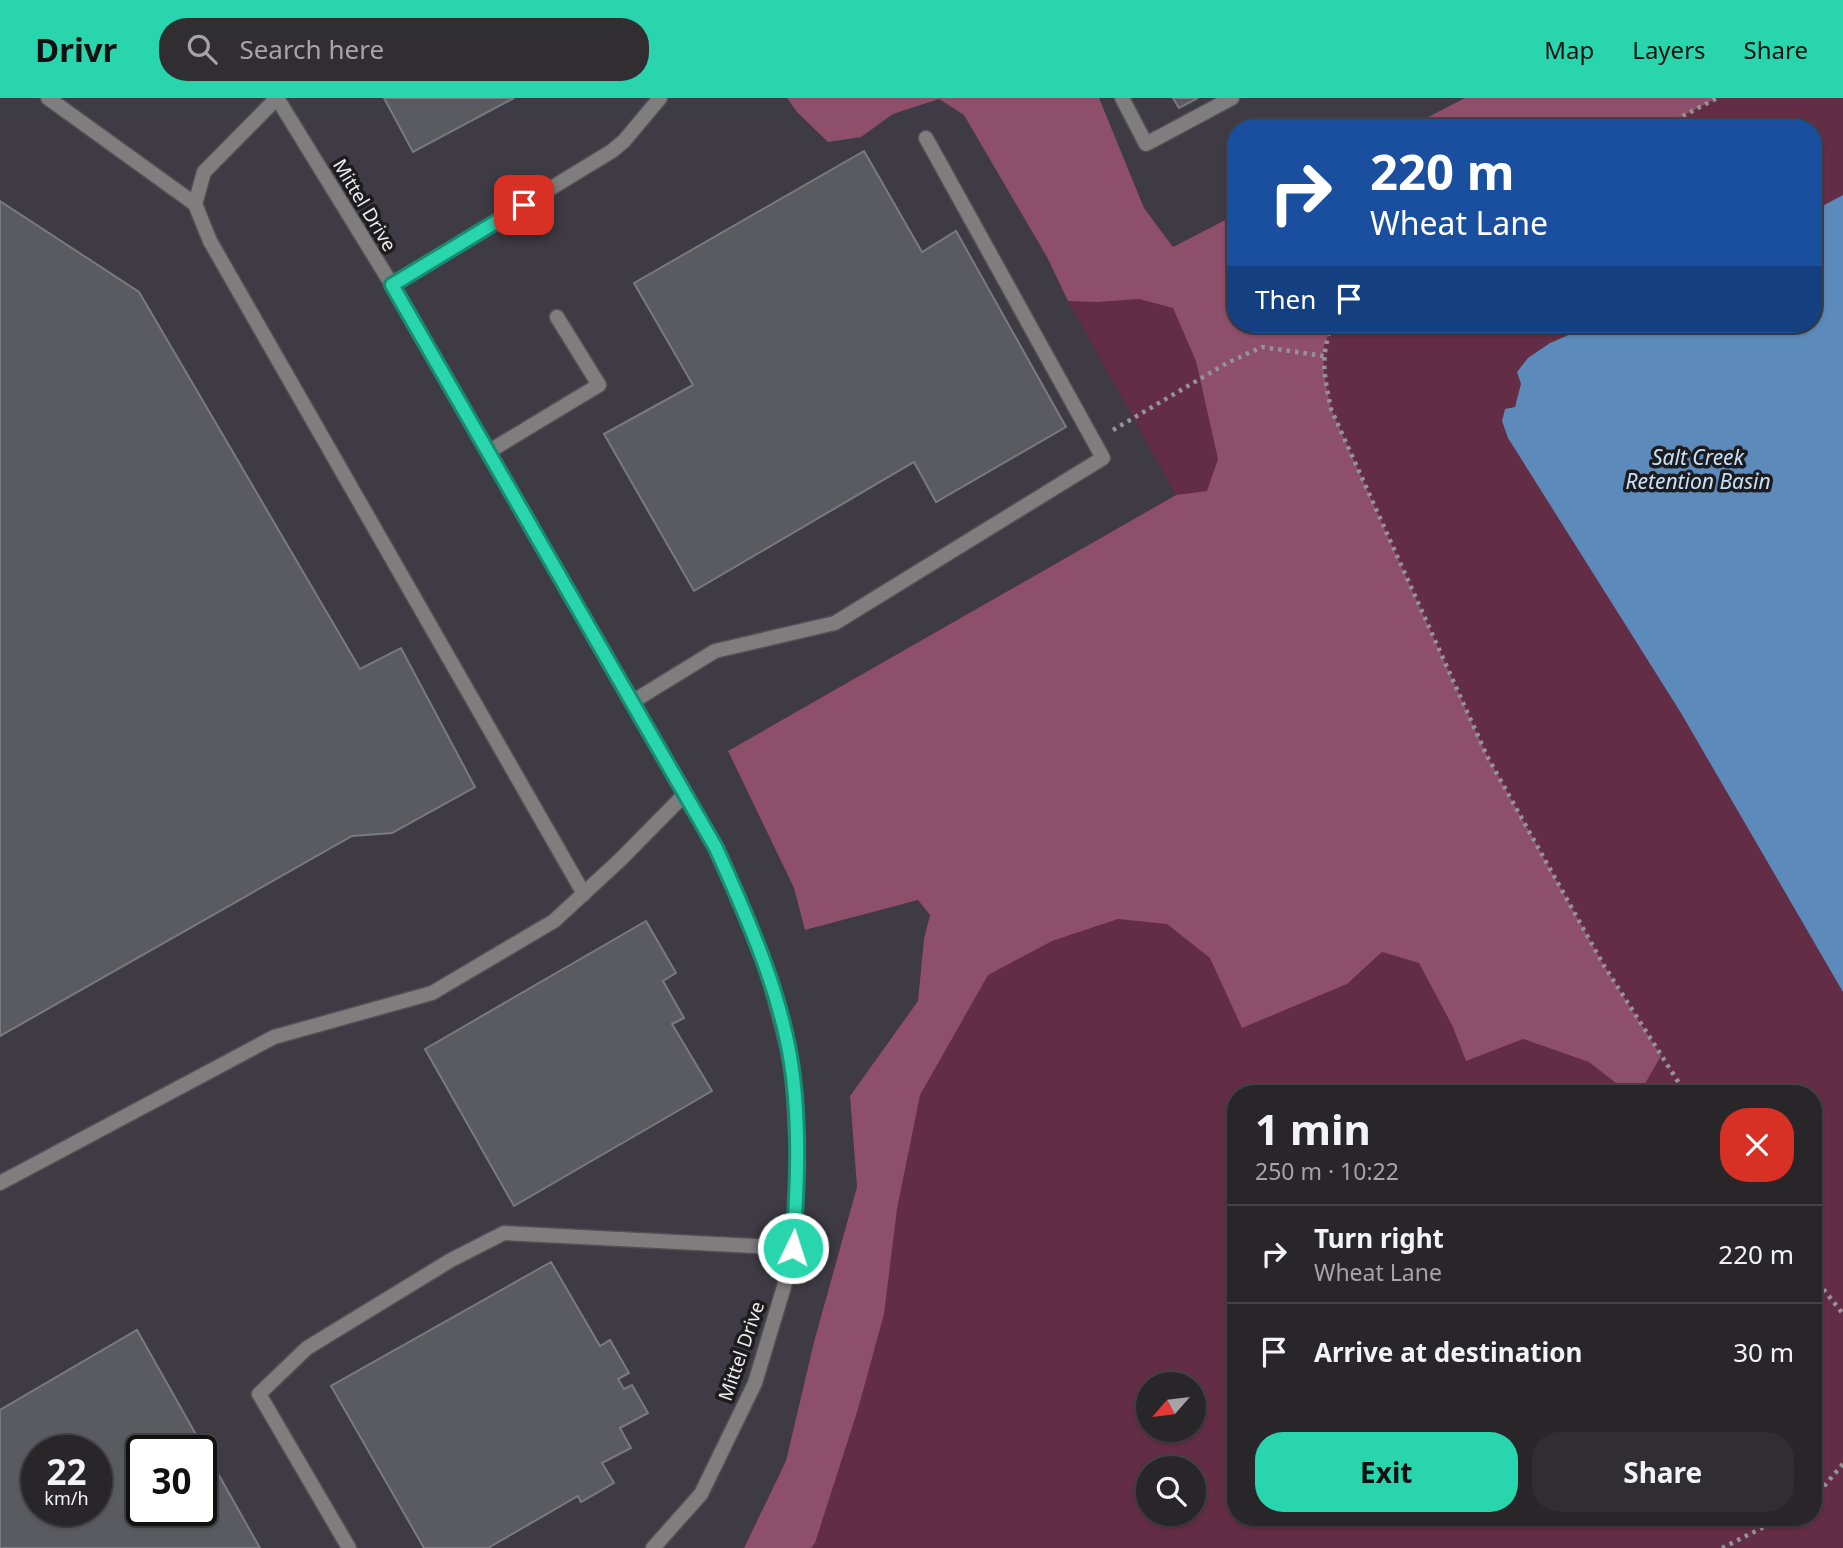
<!DOCTYPE html>
<html lang="en">
<head>
<meta charset="utf-8">
<style>
	body { margin:0; font-family:"Noto Sans",sans-serif; background:#302e31; color:#f1f3f6; height:100vh; display:flex; flex-direction:column; font-size:26px; white-space:nowrap }
	* { box-sizing:border-box; margin:0 }
	p { font-size:23px; color:#a5a5a8 }
	.icon { flex:none; width:38px; height:38px; fill:none; stroke:currentColor; stroke-width:2; stroke-linecap:round; stroke-linejoin:round }
	.map { position:relative; flex:1; overflow:hidden }
	.drawer { position:absolute; left:1227px; top:987px; width:595px; height:441px; display:flex; flex-direction:column; background:#282629; border-radius:28px; box-shadow:0 2px 5px #0004,0 0 0 2px #444346 }
	.drawer>* { flex:none }
	.top-card { position:absolute; left:1227px; top:21px; width:595px; height:214px; border-radius:28px; box-shadow:0 2px 5px #0004,0 0 0 2px #444346; background:#1a4fa0; color:#fff; overflow:hidden }
	.needle { width:46px; rotate:242deg }
	.buttons { position:absolute; left:1136px; top:1274px; display:grid; gap:14px }
	.buttons a { display:grid; place-items:center; width:70px; height:70px; border-radius:50%; background:#282629; box-shadow:0 2px 5px #0004,0 0 0 2px #444346; font-size:35px }
	.speed { position:absolute; left:21px; top:1337px; display:flex; gap:14px; font-size:35px; font-weight:700; text-align:center }
	.speed>* { display:grid; place-content:center; width:91px; height:91px; border-radius:50%; background:#282629; box-shadow:0 2px 5px #0004,0 0 0 2px #444346; line-height:1 }
	.speed small { font-size:18px; font-weight:400 }
	.speed .limit { border:4px solid #111; border-radius:10px; background:#fff; color:#111 }
	.pin { position:absolute; display:grid; place-items:center; width:60px; height:60px; color:#fff; margin:-30px; border-radius:14px; box-shadow:0 4px 10px #0006 }
	.me { position:absolute; width:77px; margin:-38px; rotate:4deg; stroke-linejoin:round; filter:drop-shadow(0 0 5px #0008) }
	.turn { display:flex; align-items:center; gap:24px; height:147px; padding:0 28px; font-size:32px }
	.turn .icon { width:91px; height:91px; stroke-width:2.5 }
	.turn b { display:block; font-size:49px; line-height:60px }
	.then { display:flex; align-items:center; height:66px; padding:0 28px; background:#0003; gap:14px; font-size:26px }
	.round { display:grid; place-items:center; flex:none; width:74px; height:74px; border-radius:28px; background:#302e31 }
	.headline { display:flex; align-items:center; justify-content:space-between; height:119px; padding:0 28px }
	h1 { font-size:42px; font-weight:700; line-height:52px }
	.primary-button { display:flex; gap:14px; margin-top:auto; padding:14px 28px }
	.primary-button a { flex:1; height:80px; border-radius:28px; background:#28d5ad; color:#111; font-size:28px; font-weight:700; line-height:80px; text-align:center }
	.primary-button a+a { background:#302e31; color:#f1f3f6 }
	ul { padding:0; list-style:none }
	li { display:flex; align-items:center; gap:21px; height:98px; padding:0 28px; border-top:2px solid #444346 }
	li div { flex:1 }
	li b { display:block; font-size:26px }
	li em { font-style:normal }
	header { display:flex; align-items:center; gap:42px; box-sizing:border-box; height:98px; padding:0 35px; background:#28d5ad; color:#111 }
	header strong { font-size:33px }
	nav { display:flex; gap:38px; margin-inline-start:auto; font-size:24px }
	.search { width:490px; height:63px; background:#302e31; display:flex; align-items:center; gap:18px; box-sizing:border-box; padding:0 24px; border-radius:28px; color:#a5a5a8; font-size:26px }
	.map>svg:first-child { display:block }
</style>
</head>
<body>
<header>
<strong>Drivr</strong>
<div class="search"><svg class="icon" aria-label="search" viewBox="0 0 24 24"><circle cx="10" cy="10" r="6"/><path d="M15 15l6 6"/></svg>Search here</div>
<nav><a>Map</a><a>Layers</a><a>Share</a></nav>
</header>
<div class="map">
<svg width="1843" height="1450" viewBox="0 0 1843 1450">
	<rect width="100%" height="100%" fill="#353337"/>
	<path fill="#3f3b45" fill-rule="evenodd" d="M0 0H1465L1407 30H1236L1235 117 1068 203 1176 397 728 653 794 790 805 832 919 802 930 817 924 841 918 903 850 998 857 1089 814 1244 786 1363 744 1450H0ZM37 1353H96V1412H37ZM142 1353H201V1412H142Z"/>
	<path fill="#632d45" fill-rule="evenodd" d="M1465 0H1843V1450H744L786 1363 814 1244 857 1089 850 998 918 903 924 841 930 817 918 802 805 832 794 790 728 653 1176 397 1068 203 1235 117 1236 226H1813V30H1407ZM1236 996H1813V1419H1236ZM1148 1286H1194V1332H1148ZM1148 1370H1194V1416H1148Z"/>
	<g fill="#8d4f69">
		<path d="M787 0H1099L1144 110 1173 149 1235 117 1236 226H1332L1323 251 1324 277 1331 311 1393 450 1487 658 1603 866 1661 958 1639 996H1630L1589 964 1523 941 1466 963 1453 929 1419 865 1382 854 1347 886 1242 930 1210 860 1167 826 1118 821 1052 843 988 877 920 997 897 1111 884 1216 858 1311 815 1445 811 1450H744L786 1363 814 1244 857 1089 850 998 918 903 924 841 930 817 918 802 805 832 794 790 728 653 1176 397 1207 393 1218 361 1196 263 1173 210 1139 201 1097 204 1068 203 1047 159 964 17 939 1 893 16 861 39 828 44 797 14Z"/>
		<path d="M1465 0H1717L1660 30H1407Z"/>
	</g>
	<path fill="#5c8aba" d="M1843 97V894L1681 615 1508 340 1502 323 1505 311 1515 309 1521 286 1517 274 1528 260 1550 245 1594 226H1813V113Z"/>
	<g fill="#5a5b60" stroke="#797a7f" stroke-width="2" fill-rule="evenodd">
		<path d="M384 0H514L413 54Z"/>
		<path d="M1173 0H1198L1179 10Z"/>
		<path d="M864 53 922 154 956 133 1066 329 936 404 914 364 694 493 604 336 693 287 634 185Z"/>
		<path d="M0 103 139 194 360 571 401 550 475 689 392 735 352 738 0 938Z"/>
		<path d="M646 823 676 875 663 883 684 920 672 926 712 993 514 1108 425 951Z"/>
		<path d="M551 1164 600 1248 610 1242 629 1275 618 1281 624 1291 632 1287 648 1315 620 1330 631 1350 602 1365 614 1385 581 1404 578 1398 488 1450H424L331 1288Z"/>
		<path d="M137 1232 260 1450H0V1312ZM37 1353H96V1412H37ZM142 1353H201V1412H142Z"/>
	</g>
	<g fill="none" stroke-linecap="round" stroke-linejoin="round">
		<defs>
			<g id="service">
				<path d="M48 0 195 106"/>
				<path d="M277 0 204 74 195 106 210 143 584 796"/>
				<path d="M1122 0 1146 46 1232 0"/>
				<path d="M488 354 599 287 557 219"/>
				<path d="M632 604 715 553 835 525 1103 360 926 40"/>
				<path d="M0 1085 274 939 432 895 554 823 621 761 685 696"/>
				<path d="M349 1450 259 1296 307 1250 451 1162 504 1135 793 1150"/>
			</g>
			<g id="minor">
				<path d="M277 0 392 187 716 750 738 798 768 875 788 952 793 980 798 1071 792 1162 755 1285 701 1396 653 1450"/>
				<path d="M392 187 612 53 624 43 660 0"/>
			</g>
		</defs>
		<use href="#service" stroke="#525054" stroke-width="17"/>
		<use href="#minor" stroke="#525054" stroke-width="17"/>
		<g stroke="#949396" stroke-width="4.5" stroke-dasharray="3.5 5" stroke-linecap="butt">
			<path d="M1660 30 1717 0"/>
			<path d="M1332 226C1320 261 1324 276 1331 311L1487 658 1603 866 1686 996"/>
			<path d="M1113 332 1227 265 1262 249 1324 258"/>
			<path d="M1813 1178 1843 1216"/>
			<path d="M1813 1401 1843 1366"/>
			<path d="M1722 1450 1784 1419"/>
		</g>
		<use href="#service" stroke="#7f7d7e" stroke-width="14"/>
		<use href="#minor" stroke="#7f7d7e" stroke-width="14"/>
	</g>
	<g fill="none" stroke-linecap="round" stroke-linejoin="round">
		<defs>
			<path id="route" d="M524 107 392 187 716 750C748 821 784 901 793 979 800 1036 797 1093 793 1150"/>
		</defs>
		<use href="#route" stroke="#1a8a70" stroke-width="18"/>
		<use href="#route" stroke="#28d5ad" stroke-width="12"/>
	</g>
	<g text-anchor="middle" stroke-width="7" stroke-linejoin="round" paint-order="stroke">
		<g font-size="19" fill="#ebeaed" stroke="#1c1b1d">
			<text transform="translate(365 107) rotate(59)" y="7">Mittel Drive</text>
			<text transform="translate(741 1253) rotate(-71)" y="7">Mittel Drive</text>
		</g>
		<g font-size="21" font-style="italic" fill="#c7e1fc" stroke="#1c1b1d">
			<text x="1698" y="367">Salt Creek<tspan x="1698" dy="24">Retention Basin</tspan></text>
		</g>
	</g>
</svg>
<div class="buttons">
<a><svg class="needle" viewBox="-14 -14 28 28"><path d="M0-13l5 13h-10z" fill="#e53935"/><path d="M0 13l5-13h-10z" fill="#a5a5a8"/></svg></a>
<a><svg class="icon" aria-label="search" viewBox="0 0 24 24"><circle cx="10" cy="10" r="6"/><path d="M15 15l6 6"/></svg></a>
</div>
<div class="speed"><div>22<small>km/h</small></div><div class="limit">30</div></div>
<div class="pin" style="left:524px;top:107px;background:#d93025"><svg class="icon" aria-label="arrive" viewBox="0 0 24 24"><path d="M6 21V4h12l-3 4 3 4H6"/></svg></div>
<svg class="me" style="left:793px;top:1150px" viewBox="-20 -20 40 40"><circle r="17" fill="#28d5ad" stroke="#fff" stroke-width="3"/><path d="M0-11L8 9 0 5-8 9z" fill="#fff"/></svg>
<div class="top-card">
<div class="turn"><svg class="icon" aria-label="right" viewBox="0 0 24 24"><path d="M7 20v-9h11M14 6l5 5-5 5"/></svg><div><b>220 m</b>Wheat Lane</div></div>
<div class="then">Then<svg class="icon" aria-label="arrive" viewBox="0 0 24 24"><path d="M6 21V4h12l-3 4 3 4H6"/></svg></div>
</div>
<section class="drawer">
<div class="headline"><div><h1>1 min</h1><p>250 m · 10:22</p></div><a class="round" style="background:#d93025;color:#fff"><svg class="icon" aria-label="close" viewBox="0 0 24 24"><path d="M6 6l12 12M18 6L6 18"/></svg></a></div>
<ul>
<li><svg class="icon" aria-label="right" viewBox="0 0 24 24"><path d="M7 20v-9h11M14 6l5 5-5 5"/></svg><div><b>Turn right</b><p>Wheat Lane</p></div><em>220 m</em></li>
<li><svg class="icon" aria-label="arrive" viewBox="0 0 24 24"><path d="M6 21V4h12l-3 4 3 4H6"/></svg><div><b>Arrive at destination</b></div><em>30 m</em></li>
</ul>
<div class="primary-button"><a>Exit</a><a>Share</a></div>
</section>
</div>
</body>
</html>
